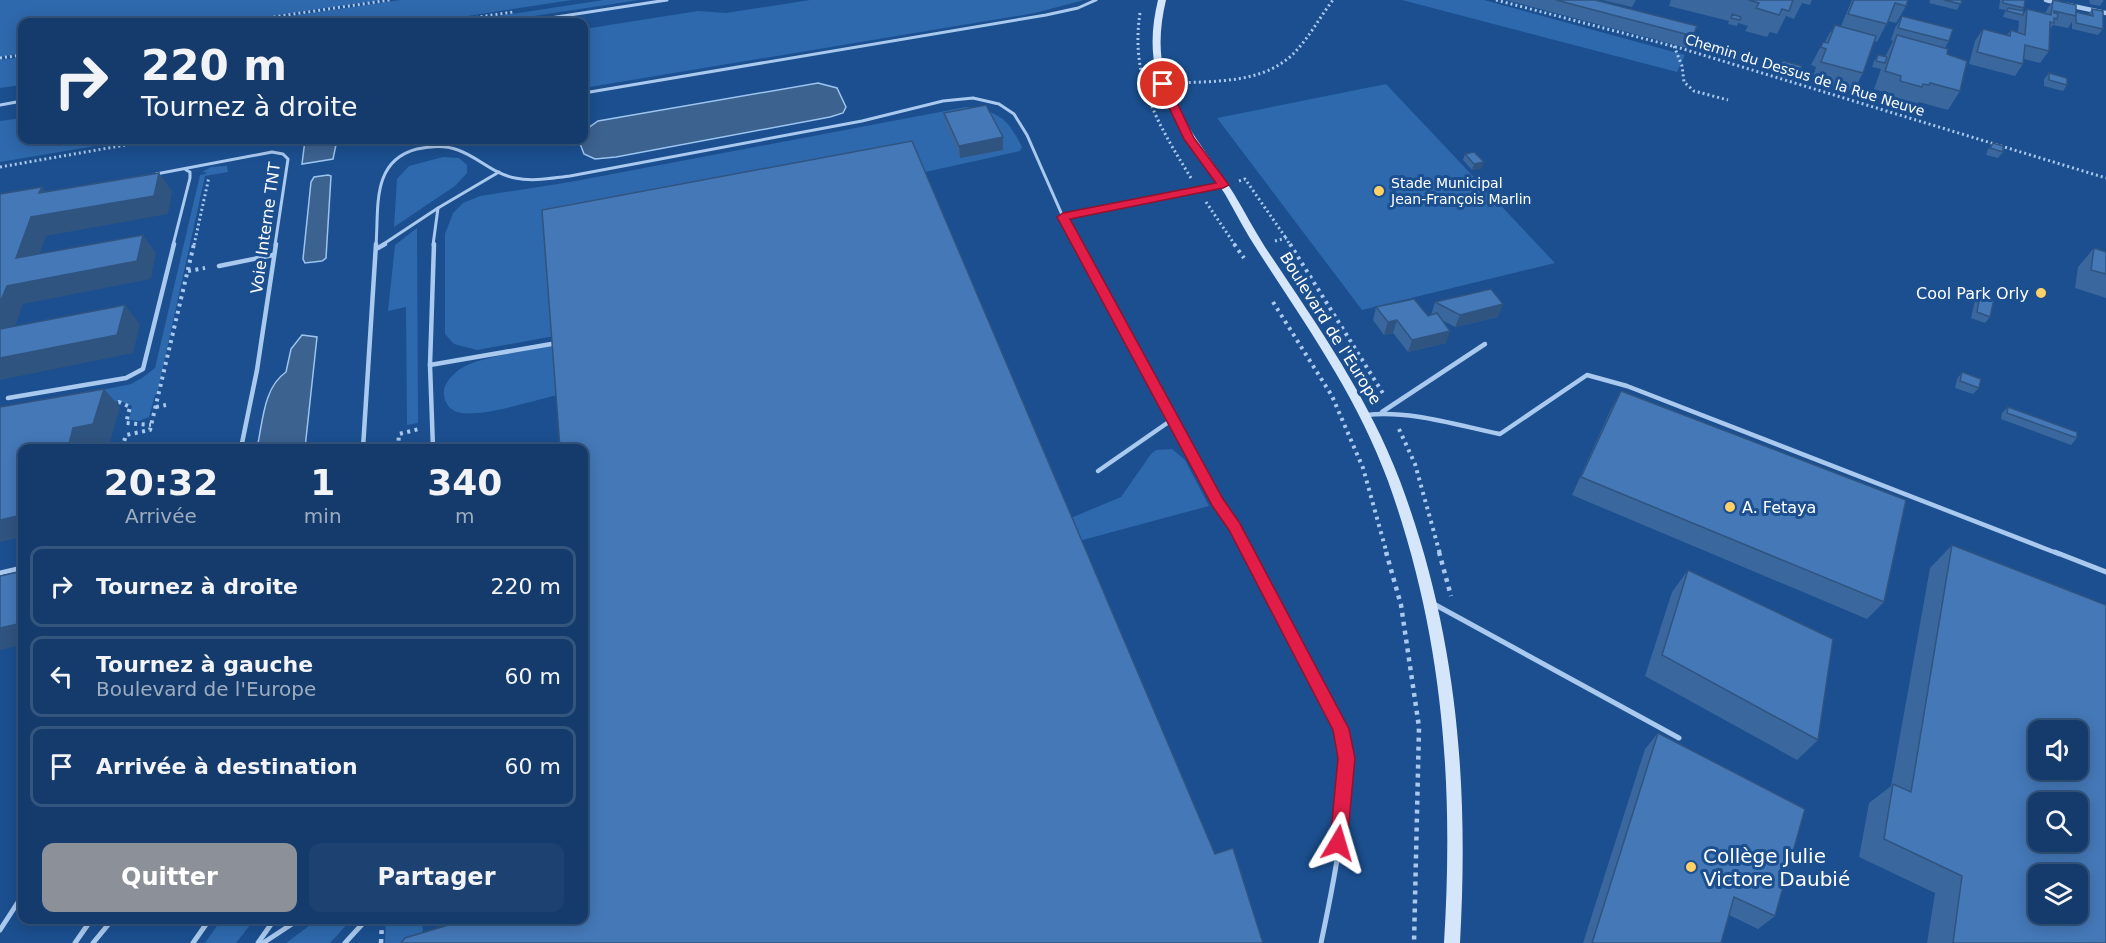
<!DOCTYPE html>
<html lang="fr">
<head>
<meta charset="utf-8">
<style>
	body { margin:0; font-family:"DejaVu Sans",sans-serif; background:#1d4271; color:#f1f3f6; height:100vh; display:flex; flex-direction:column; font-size:22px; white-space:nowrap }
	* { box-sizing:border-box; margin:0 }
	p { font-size:20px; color:#9dadc1 }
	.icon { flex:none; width:33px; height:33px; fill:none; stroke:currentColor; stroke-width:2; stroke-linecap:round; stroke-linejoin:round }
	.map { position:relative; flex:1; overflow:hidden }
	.details { position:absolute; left:18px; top:444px; width:570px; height:480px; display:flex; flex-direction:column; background:#143b6b; border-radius:12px; box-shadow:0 3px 15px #0003,0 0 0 2px #33557e }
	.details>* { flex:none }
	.banner { position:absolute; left:18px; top:18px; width:570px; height:126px; border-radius:12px; box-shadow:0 3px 15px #0003,0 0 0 2px #33557e; background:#143b6b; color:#f1f3f6; overflow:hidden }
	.buttons { position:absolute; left:2028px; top:720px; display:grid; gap:12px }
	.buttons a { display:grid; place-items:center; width:60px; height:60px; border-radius:12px; background:#143b6b; box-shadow:0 3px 15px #0003,0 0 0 2px #33557e; font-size:30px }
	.pin { position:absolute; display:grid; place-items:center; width:51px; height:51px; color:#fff; margin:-26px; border:3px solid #fff; border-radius:50%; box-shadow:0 2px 6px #0007 }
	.me { position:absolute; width:66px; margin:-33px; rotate:7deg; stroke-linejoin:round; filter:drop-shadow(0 0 4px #0008) }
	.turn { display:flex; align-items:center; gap:21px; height:126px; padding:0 24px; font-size:27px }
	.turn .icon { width:78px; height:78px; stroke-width:2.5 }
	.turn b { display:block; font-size:42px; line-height:51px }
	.eta { display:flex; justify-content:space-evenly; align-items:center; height:102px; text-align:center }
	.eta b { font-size:36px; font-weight:700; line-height:42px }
	.button { display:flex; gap:12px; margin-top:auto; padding:12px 24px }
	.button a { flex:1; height:69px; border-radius:12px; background:#8c9099; color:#fff; font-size:24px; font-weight:700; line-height:69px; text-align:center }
	.button a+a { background:#1d4271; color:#f1f3f6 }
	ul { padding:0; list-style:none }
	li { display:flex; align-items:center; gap:18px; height:81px; margin:0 12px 9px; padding:0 12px; border:3px solid #33557e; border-radius:12px }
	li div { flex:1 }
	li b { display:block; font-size:22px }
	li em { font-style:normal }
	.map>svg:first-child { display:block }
</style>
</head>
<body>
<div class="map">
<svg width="2106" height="943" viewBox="0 0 2106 943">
	<rect width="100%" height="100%" fill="#1b4f8f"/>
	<g fill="#2e69ad">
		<path d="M0 0H381L230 22H22V53L0 57Z"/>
		<path d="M400 0H572L429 22H251Z"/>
		<path d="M604 0H639L494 22H458Z"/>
		<path d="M810 0H1084L1035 13 584 88V29L698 11 726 13Z"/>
		<path d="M1402 0H1484L1685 55 1677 72Z"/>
		<path d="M22 57V85L0 88V60Z"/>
		<path d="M1386 84 1555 263 1362 310 1217 118Z"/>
		<path d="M966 107C999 112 1007 117 1022 147L1020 151 921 173 560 335 477 350 454 344 445 334V234L453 213 463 203 480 196 570 182Z"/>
		<path d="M22 118V140H131L0 162V121Z"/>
		<path d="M443 157 459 158 467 165V173L455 186 394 227 397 179 409 166Z"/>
		<path d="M227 166 228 172 205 176 157 394 155 395 149 417 139 421 129 420 132 406 120 401 59 413 0 411 131 384 142 378 155 368 200 175 205 174 206 172H202L211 167Z"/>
		<path d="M417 228 418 423 407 425 406 307 388 311 395 245Z"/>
		<path d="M554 345 557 395C532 401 486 416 462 413 452 412 445 405 444 395 442 385 452 375 460 369 479 356 530 351 554 345Z"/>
		<path d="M1172 449 1185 460 1209 506 1075 542 1066 520 1121 497 1151 454 1156 450Z"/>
		<path d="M221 920H254L236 943H205Z"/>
		<path d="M317 920H351L330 943H286Z"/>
		<path d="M386 920H420L423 929 419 943H385Z"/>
	</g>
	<g fill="#3c6290" stroke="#9cc4f0" stroke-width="1.5">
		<path d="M818 83 837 88 846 107 843 113 830 117 616 157 595 159 584 154 579 141 584 140V131L598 121Z"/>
		<path d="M305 140H337L333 159 302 164Z"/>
		<path d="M328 175 331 176 326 258 322 261 305 263 303 259 311 182 314 177Z"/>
		<path d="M302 335 317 337 305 448H257C263 422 263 388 286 372L291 349Z"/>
	</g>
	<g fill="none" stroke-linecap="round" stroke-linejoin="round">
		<g stroke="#a9c9ee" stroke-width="3" stroke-dasharray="2 3" stroke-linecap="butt">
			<path d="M1496 0 1680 48 2106 178"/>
			<path d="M1140 13C1130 79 1158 124 1191 178"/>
			<path d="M239 22 390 0"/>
			<path d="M446 22 513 12"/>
			<path d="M1674 46 1682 66 1684 82 1694 91 1728 100"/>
			<path d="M0 58 22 55"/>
			<path d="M1179 83C1216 81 1261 83 1291 56 1308 40 1319 18 1333 0"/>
			<path d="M0 167 154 140"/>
			<path d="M1239 181 1245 179 1286 238"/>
			<path d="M1206 202 1235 245"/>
			<path d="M1275 241 1286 238 1290 245"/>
			<path d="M194 245 209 177"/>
		</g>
		<g stroke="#a9c9ee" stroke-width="4" stroke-dasharray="3 4.5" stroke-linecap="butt">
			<path d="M1234 244 1244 258"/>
			<path d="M1290 244 1384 395"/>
			<path d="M188 271 205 268"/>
			<path d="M1273 302 1332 396 1363 468 1387 554"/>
			<path d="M111 404 119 402 130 407 126 423 151 425"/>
			<path d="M156 407 166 405"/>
			<path d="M1399 429 1415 464 1440 554"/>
			<path d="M122 448 126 435 150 430 194 244"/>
			<path d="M398 448 399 434 419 429"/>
		</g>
		<g stroke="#a9c9ee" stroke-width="4.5" stroke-dasharray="4 5" stroke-linecap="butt">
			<path d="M1386 552 1401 605 1419 727 1414 943"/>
			<path d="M1439 552 1451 596"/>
			<path d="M381 943 382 923"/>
		</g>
		<g stroke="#a9c9ee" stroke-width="3">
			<path d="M524 22 667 0"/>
			<path d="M584 93 1046 15 1078 8 1096 0"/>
			<path d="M0 105 22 101"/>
			<path d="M156 174 272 152 283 154 288 159 275 245"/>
			<path d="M1063 217 1223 185"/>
			<path d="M173 245 190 178V172L186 170"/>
			<path d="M376 245C379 207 371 161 417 149 430 146 445 145 458 150 478 157 493 174 515 178 533 182 552 178 570 176L862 121 943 101 973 98 999 104 1014 114 1027 135 1063 217 1078 245"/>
			<path d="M382 245 438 208"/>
			<path d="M433 245 438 208 499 172"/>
		</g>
		<g stroke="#a9c9ee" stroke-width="4.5">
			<path d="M1077 244 1218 503 1234 526 1249 554"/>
			<path d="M378 248 385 244"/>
			<path d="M219 266 273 255"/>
			<path d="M430 365 557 343"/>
			<path d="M8 398 126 378 143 369 174 244"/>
			<path d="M1382 412 1485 344"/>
			<path d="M1366 415C1411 410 1456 425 1500 434L1587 375 1627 386 2059 554"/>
			<path d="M241 448 257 370 276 244"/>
			<path d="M363 448 376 244"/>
			<path d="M433 448 430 365 434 244"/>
			<path d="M1098 471 1173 419"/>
		</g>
		<g stroke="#a9c9ee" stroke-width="5">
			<path d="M1248 552 1341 729C1351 802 1336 872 1321 943"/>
			<path d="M2055 552 2106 572"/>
			<path d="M0 573 22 568"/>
			<path d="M1432 603 1679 738"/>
			<path d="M0 930 22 896"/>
			<path d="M75 943 91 920"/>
			<path d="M93 943 112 920"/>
			<path d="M193 943 209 920"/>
			<path d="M258 943 274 920"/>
			<path d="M263 943 298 920"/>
			<path d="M345 943 366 920"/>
		</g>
		<g stroke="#a9c9ee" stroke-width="4.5">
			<path d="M2046 0 2058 3"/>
			<path d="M2068 5 2106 13"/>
		</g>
		<path fill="#d6e6fa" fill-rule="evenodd" d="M1158 0H1166C1160 25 1158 51 1165 76 1178 121 1210 155 1234 194 1245 212 1254 230 1265 247 1315 322 1368 396 1400 481 1457 633 1469 782 1460 943H1444C1454 782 1443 634 1388 481 1358 398 1306 325 1258 251 1246 233 1236 213 1225 194 1200 155 1169 120 1157 75 1150 50 1152 25 1158 0Z"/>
	</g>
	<g fill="#3a679d">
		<path d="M1506 0H1595L1697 26 1687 48Z"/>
		<path d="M1602 0H1636L1632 7Z"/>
		<path d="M1671 0H1812L1810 5 1802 3 1794 19 1786 16 1777 34 1770 32 1767 37 1745 31 1748 26 1738 23 1737 26 1728 24 1729 21 1669 6Z"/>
		<path d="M1852 0H1908L1906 6 1896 23 1888 21 1877 42 1875 41 1863 73 1853 91 1812 80 1816 67 1811 65 1823 42H1825L1830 32H1831L1835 25 1841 26Z"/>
		<path d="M1930 0H1962L1957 10 1929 3Z"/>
		<path d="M2000 0H2025L2024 8 2022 11 2023 15 2027 9 2045 13 2053 0 2076 12 2088 15 2092 9 2103 29 2098 35 2072 29V22L2068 28 2053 25 2050 29 2049 51 2040 63 2024 59 2023 64 2015 76 1969 64 1975 41 1983 29 2007 35 2011 30 2018 32 2019 21 2003 17 2004 14 2006 10 1999 9Z"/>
		<path d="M2089 0H2104L2100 6 2090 4Z"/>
		<path d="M1902 16 1949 41 1945 48 1960 91 1948 110 1919 102 1918 104 1913 102 1911 105 1889 99 1890 94 1874 89 1881 69 1872 67 1874 61 1878 55 1885 57 1893 41 1891 40 1895 28Z"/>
		<path d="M1783 61 1802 66 1794 80 1776 75Z"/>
		<path d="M2049 73 2067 85 2063 91 2044 86V79Z"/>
		<path d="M944 113 1003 137V150L960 158 945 125Z"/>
		<path d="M1993 143 2003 152 1998 158 1986 155 1988 149Z"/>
		<path d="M1465 154 1482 168 1472 170 1463 160Z"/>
		<path d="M2094 248 2106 252V298L2075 288 2078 267Z"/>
		<path d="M1980 294 1990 317 1985 323 1971 318 1975 300Z"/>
		<path d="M1435 302 1498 317 1455 327 1442 320 1446 343 1408 352 1393 333 1384 335 1373 320 1376 307 1428 316 1431 315Z"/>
		<path d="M1962 372 1979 388 1973 394 1955 388 1957 379Z"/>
		<path d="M1621 391 1884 602 1867 619 1572 495 1611 409Z"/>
		<path d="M2008 407 2077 438 2071 445 2001 419 2002 413Z"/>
		<path d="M1952 545 2106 943H1927L1935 893 1859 857 1869 803 1891 786 1930 568Z"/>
		<path d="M1688 570 1818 740 1797 760 1645 676 1672 592Z"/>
		<path d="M1658 733 1775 916 1758 929 1729 915 1721 943H1583L1645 749Z"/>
	</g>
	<g fill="#305480">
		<path d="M1003 137V150L960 158 959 146Z"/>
		<path d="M1484 162 1482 168 1472 170 1474 164Z"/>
		<path d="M159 173 172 191 168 214 46 236 32 276 16 258 31 217Z"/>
		<path d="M42 187 57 205 39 193Z"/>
		<path d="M143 235 156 253 151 279 23 304 7 350 0 343V303L7 286Z"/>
		<path d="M1503 304 1498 317 1455 327 1460 315Z"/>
		<path d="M125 305 140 324 133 353 0 380V358Z"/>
		<path d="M1397 320 1393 333 1384 335 1388 322Z"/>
		<path d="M1450 331 1446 343 1408 352 1412 340Z"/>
		<path d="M104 389 120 407 110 442 91 447 90 448H68L73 428Z"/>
		<path d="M22 515V537L0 542V520Z"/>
		<path d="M22 623V645L0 650V628Z"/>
	</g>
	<g fill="#4478b7" stroke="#305480" stroke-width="1.5" fill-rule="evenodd">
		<path d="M1556 0H1595L1697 26 1693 36Z"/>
		<path d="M1748 0H1793L1789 11 1782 9 1779 15 1756 8 1759 3Z"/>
		<path d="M1854 0H1908L1906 6 1895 3 1887 24 1848 14Z"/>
		<path d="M1944 0H1962L1961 4Z"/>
		<path d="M2003 0H2025L2024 8 2003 3Z"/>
		<path d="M2053 0 2076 5V16L2054 11V13L2058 14 2057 19 2054 18V23L2050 22 2049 51 2025 45 2023 64 1977 52 1983 29 2010 36 2011 30 2025 35 2027 9 2051 15Z"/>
		<path d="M2008 8 2024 11 2023 15 2007 11Z"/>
		<path d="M2092 9 2103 11V29L2076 23V12L2093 16Z"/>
		<path d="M1732 14 1741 17 1740 20 1731 18Z"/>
		<path d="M1902 16 1953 29 1949 41 1898 28Z"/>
		<path d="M1835 25 1876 36 1863 73 1821 62 1826 49 1821 47 1823 42 1828 43Z"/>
		<path d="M1897 35 1948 49 1947 54 1967 61 1960 91 1930 83 1929 85 1923 84 1922 87 1900 81 1901 76 1885 71Z"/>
		<path d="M1878 55 1887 57 1885 63 1876 61Z"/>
		<path d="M1783 61 1802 66 1798 74 1779 68Z"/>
		<path d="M2049 73 2067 78V85L2049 80Z"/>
		<path d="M986 105 1003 137 959 146 944 113Z"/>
		<path d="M912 141 1215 854 1233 848 1263 943H401L405 938 465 920H584V448H560L542 210Z"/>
		<path d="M1993 143 2003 146V152L1990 148Z"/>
		<path d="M1474 152 1484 162 1474 164 1465 154Z"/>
		<path d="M159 173 154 196 31 217 16 258 143 235 137 261 7 286 0 303V194L42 187 39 193Z"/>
		<path d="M2094 248 2106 252V274L2091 270Z"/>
		<path d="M1491 289 1503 304 1460 315 1435 302Z"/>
		<path d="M1980 294 1994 299 1990 317 1977 312Z"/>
		<path d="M1414 299 1428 316 1437 313 1450 331 1412 340 1397 320 1388 322 1376 307Z"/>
		<path d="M125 305 117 335 0 358V329Z"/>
		<path d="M1962 372 1981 379 1979 388 1960 381Z"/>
		<path d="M104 389 93 424 73 428 68 448H22V515L0 520V407Z"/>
		<path d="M1621 391 1906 500 1884 602 1581 477Z"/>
		<path d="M2008 407 2077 432V438L2007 413Z"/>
		<path d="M1952 545 2106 605V943H1953L1962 876 1884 839 1893 784 1911 792ZM2038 730H2078V770H2038ZM2038 802H2078V842H2038ZM2038 874H2078V914H2038Z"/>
		<path d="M1688 570 1833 639 1818 740 1662 655Z"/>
		<path d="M22 571V623L0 628V576Z"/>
		<path d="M1658 733 1805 809 1775 916 1734 897 1721 943H1592Z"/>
	</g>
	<path fill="#e11d48" stroke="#92132f" stroke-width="1.5" d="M1163 81 1168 84 1194 138 1229 185 1223 188 1070 219 1223 499 1239 522 1349 729 1355 758 1347 843 1345 849 1338 851 1332 849 1330 843 1338 758 1333 730 1229 530 1213 507 1057 217 1063 213 1216 183 1184 139 1158 84Z"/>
	<g fill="#ffd166" stroke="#1b4f8f" stroke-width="2">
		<circle cx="1379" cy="191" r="6"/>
		<circle cx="2041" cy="293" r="6"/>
		<circle cx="1730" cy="507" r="6"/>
		<circle cx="1691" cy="867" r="6"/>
	</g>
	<g text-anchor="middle" stroke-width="6" stroke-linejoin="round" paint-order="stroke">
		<g font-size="14" fill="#fff" stroke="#1b4f8f">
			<text transform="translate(1805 75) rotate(17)" y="5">Chemin du Dessus de la Rue Neuve</text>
		</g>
		<g font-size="14" fill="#fff" stroke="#1b4f8f" text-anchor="start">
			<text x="1391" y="188">Stade Municipal<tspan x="1391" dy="16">Jean-François Marlin</tspan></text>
		</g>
		<g font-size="16" fill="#fff" stroke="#1b4f8f">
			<text transform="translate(265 228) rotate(-82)" y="6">Voie Interne TNT</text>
			<text transform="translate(1331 328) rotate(58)" y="6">Boulevard de l'Europe</text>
		</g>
		<g font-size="16" fill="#fff" stroke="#1b4f8f" text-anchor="end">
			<text x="2029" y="299">Cool Park Orly</text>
			<text x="1742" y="513" text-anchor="start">A. Fetaya</text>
		</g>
		<g font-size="20" fill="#fff" stroke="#1b4f8f" text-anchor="start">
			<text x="1703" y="863">Collège Julie<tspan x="1703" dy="23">Victore Daubié</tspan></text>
		</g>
	</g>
</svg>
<div class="buttons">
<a><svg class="icon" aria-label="sound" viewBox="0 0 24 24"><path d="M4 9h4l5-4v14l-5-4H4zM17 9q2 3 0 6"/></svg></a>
<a><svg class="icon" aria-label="search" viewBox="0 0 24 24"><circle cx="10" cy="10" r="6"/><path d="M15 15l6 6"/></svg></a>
<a><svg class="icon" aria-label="layers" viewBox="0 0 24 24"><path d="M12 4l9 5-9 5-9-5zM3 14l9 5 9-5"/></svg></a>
</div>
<div class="pin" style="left:1163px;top:84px;background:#d93025"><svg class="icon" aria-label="arrive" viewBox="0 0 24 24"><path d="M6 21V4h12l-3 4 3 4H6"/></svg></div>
<svg class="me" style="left:1338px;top:843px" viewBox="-20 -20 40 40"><path d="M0-17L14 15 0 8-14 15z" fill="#e11d48" stroke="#fff" stroke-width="4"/></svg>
<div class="banner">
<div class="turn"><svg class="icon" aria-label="right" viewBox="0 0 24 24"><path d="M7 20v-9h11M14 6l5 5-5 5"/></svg><div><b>220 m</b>Tournez à droite</div></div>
</div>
<section class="details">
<div class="eta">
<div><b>20:32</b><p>Arrivée</p></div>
<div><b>1</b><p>min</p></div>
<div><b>340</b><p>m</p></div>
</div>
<ul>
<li><svg class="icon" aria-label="right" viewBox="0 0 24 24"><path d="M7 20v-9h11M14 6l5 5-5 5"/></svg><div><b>Tournez à droite</b></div><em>220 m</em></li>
<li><svg class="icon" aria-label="left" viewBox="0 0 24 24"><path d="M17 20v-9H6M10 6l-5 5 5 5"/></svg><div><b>Tournez à gauche</b><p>Boulevard de l'Europe</p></div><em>60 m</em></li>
<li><svg class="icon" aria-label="arrive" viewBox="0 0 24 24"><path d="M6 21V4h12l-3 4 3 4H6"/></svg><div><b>Arrivée à destination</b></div><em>60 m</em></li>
</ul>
<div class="button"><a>Quitter</a><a>Partager</a></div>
</section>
</div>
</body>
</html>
